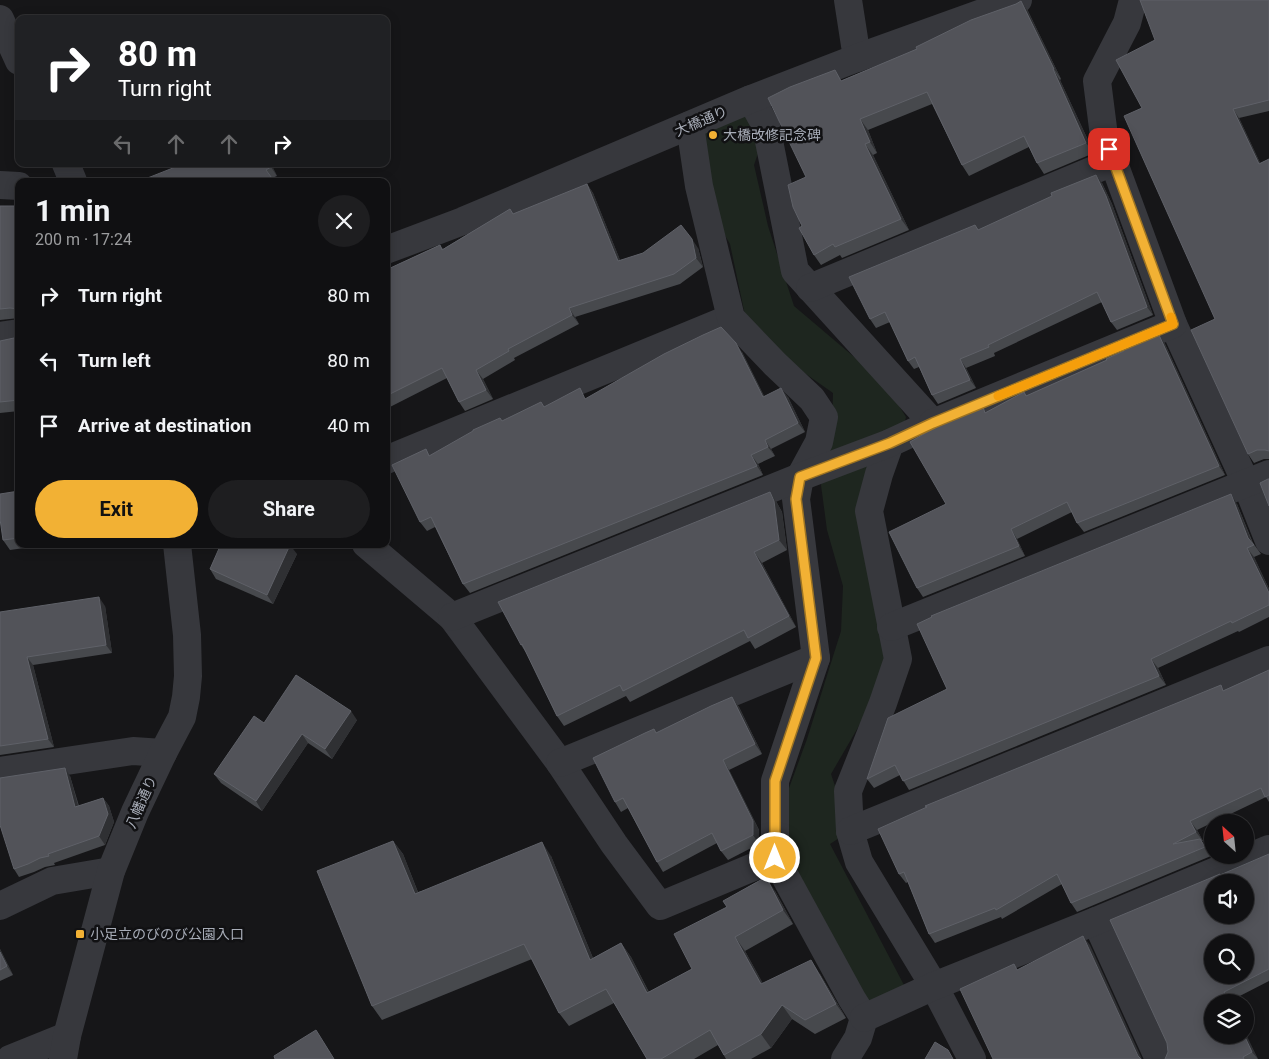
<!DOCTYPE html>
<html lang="en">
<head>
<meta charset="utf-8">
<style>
	body { margin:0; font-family:Roboto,"Noto Sans JP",sans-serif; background:#1e1e20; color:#f1f3f6; height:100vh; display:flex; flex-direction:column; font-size:19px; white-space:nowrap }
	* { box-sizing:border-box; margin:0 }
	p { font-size:16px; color:#9c9d9f }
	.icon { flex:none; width:28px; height:28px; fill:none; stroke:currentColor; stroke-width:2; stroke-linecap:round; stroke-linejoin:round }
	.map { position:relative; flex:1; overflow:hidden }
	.drawer { position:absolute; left:15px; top:178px; width:375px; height:370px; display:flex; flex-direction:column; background:#101012; border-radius:10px; box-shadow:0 2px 12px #0003,0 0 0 1px #303032 }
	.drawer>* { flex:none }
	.hud { position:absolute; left:15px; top:15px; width:375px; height:152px; border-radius:10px; box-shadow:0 2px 12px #0003,0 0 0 1px #303032; background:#202124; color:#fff; overflow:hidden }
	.needle { width:32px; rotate:333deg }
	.tools { position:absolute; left:1204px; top:814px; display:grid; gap:10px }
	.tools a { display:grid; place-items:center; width:50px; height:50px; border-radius:50%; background:#101012; box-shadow:0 2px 12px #0003,0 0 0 1px #303032; font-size:25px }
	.pin { position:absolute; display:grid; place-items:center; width:42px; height:42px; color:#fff; margin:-21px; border-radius:10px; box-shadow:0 2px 8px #0006 }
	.me { position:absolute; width:55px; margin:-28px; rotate:0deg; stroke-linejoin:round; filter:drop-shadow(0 0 4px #0008) }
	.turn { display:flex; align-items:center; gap:18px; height:105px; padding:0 20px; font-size:22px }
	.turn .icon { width:65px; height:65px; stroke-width:2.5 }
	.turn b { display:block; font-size:35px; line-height:42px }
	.lanes { display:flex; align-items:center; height:48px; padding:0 20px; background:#0003; justify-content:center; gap:25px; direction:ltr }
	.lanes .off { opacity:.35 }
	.round { display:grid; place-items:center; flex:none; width:52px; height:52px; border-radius:26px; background:#1e1e20 }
	.head { display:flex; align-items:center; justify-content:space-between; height:85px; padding:0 20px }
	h1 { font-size:30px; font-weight:700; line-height:38px }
	.primary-button { display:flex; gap:10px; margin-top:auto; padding:10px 20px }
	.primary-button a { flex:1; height:58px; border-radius:30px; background:#f2b134; color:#111; font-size:20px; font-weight:700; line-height:58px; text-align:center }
	.primary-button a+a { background:#1e1e20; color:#f1f3f6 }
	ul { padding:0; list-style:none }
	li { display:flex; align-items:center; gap:15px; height:65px; padding:0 20px }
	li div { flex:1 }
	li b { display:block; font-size:19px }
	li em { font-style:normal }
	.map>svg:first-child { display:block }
</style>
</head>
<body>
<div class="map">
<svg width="1269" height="1059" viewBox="0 0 1269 1059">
	<rect width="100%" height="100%" fill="#161618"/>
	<path fill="#1e261f" d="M745 114 761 144 754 165 768 226 794 306 873 373 896 401 906 417 898 451 868 489 884 655 885 681 831 774 850 831 830 844 905 987 861 1009 785 863V799L807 739 841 631 843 586 827 530 821 485 832 428 833 393 749 334 730 244 710 210 682 138Z"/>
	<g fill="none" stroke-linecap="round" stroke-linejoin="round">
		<g stroke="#37383d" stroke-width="28">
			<path d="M848 0 857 58"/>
			<path d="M1133 0 1127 23 1097 81 1104 136 1173 324 1246 483 1269 541"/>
			<path d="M0 19 19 61"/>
			<path d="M751 99 766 126 795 271 933 423 890 443 879 474 869 511 898 659 883 703 848 791 850 831 859 862 934 986 972 1059"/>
			<path d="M66 164 73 181"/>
			<path d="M0 185 19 186"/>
			<path d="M386 250 463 221 751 99 857 58 1018 0"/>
			<path d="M810 288 1113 162"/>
			<path d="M0 336 19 333"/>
			<path d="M933 423 1173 324"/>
			<path d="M386 460 731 318"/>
			<path d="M366 544 452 617 560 763 614 844 660 906 775 858V781L816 658 796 499 800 477 819 442 824 417 812 399 775 364 731 318 699 186 690 125"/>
			<path d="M452 617 800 477 890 443"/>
			<path d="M891 627 1269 474"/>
			<path d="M560 763 816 658"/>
			<path d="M0 771 133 751 163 753"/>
			<path d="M850 831 1269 660"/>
			<path d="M775 858 852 999 864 1018 858 1038 845 1059"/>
			<path d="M0 906 52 881 111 871"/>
			<path d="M1096 921 1159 1059"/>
			<path d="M864 1018 934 986 1096 921 1269 849"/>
			<path d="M10 1059 67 1036"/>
			<path d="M63 1059 67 1036 111 871 135 812 163 753 182 717 186 697 188 676 187 635 177 544"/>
		</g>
	</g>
	<g fill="#47494d">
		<path d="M1269 0V111L1239 118 1260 163 1269 159V459H1264L1254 463 1248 454 1215 319 1142 108Z"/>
		<path d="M1021 1 1028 11 1061 79 1060 80 1094 153 1044 174 1037 163 1029 147 969 176 962 165 932 104 868 130 877 153 873 155 909 230 842 258 840 255 821 265 814 255 806 177 843 80 917 49 1016 4Z"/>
		<path d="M183 164H271L277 176 272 178Z"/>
		<path d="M1102 183 1112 204 1153 315 1117 330 1111 322 1102 302 994 353 995 356 966 368 976 388 938 404 932 395 919 367 914 369 908 361 890 322 876 328 870 319 975 225 979 230Z"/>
		<path d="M587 184 593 193 620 260 698 248 703 267 680 284 575 317 579 324 514 358 515 360 483 379 493 399 465 411 459 402 447 378 386 409V270L440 245 443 249 510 209 513 214Z"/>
		<path d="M0 206H19V318L0 320Z"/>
		<path d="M1159 335 1165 344 1225 475 1084 532 1077 523 1072 512 1017 539 1025 556 923 597 917 588 946 504 986 412 1024 392 1027 396 1107 360Z"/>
		<path d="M19 336V411L0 413V341L14 338Z"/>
		<path d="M742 352 764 396 788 397 805 432 771 449 775 456 758 464 763 475 470 593 463 584 435 527 427 531 420 522 426 449 430 456 502 421 541 402 544 407 587 399Z"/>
		<path d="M19 491V544H53L10 550 3 540Z"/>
		<path d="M770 492 777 503 782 512 787 550 762 563 796 627 755 649 750 641 630 702 626 696 564 726 557 716 527 654 521 645Z"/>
		<path d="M1237 504 1253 543 1261 554 1254 557 1269 589V617L1239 632 1238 631 1158 668 1166 685 909 790 900 775 874 788 867 779 947 689Z"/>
		<path d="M297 554 273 604 216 579 210 569Z"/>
		<path d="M105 606 112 653 33 665 54 747 0 755V612Z"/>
		<path d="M1269 670V802L1266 797 1197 830 1203 841H1202L1211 856 1077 912 1071 903 1062 884 1002 919 1001 917 935 943 929 934 908 882 906 883 899 874 926 807 925 806 1224 690Z"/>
		<path d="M732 697 739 707 762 754 729 770 759 830V844L728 860 721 851 717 843 663 872 657 862 628 808 621 812 615 802 657 733Z"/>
		<path d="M357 720 332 759 308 743 262 811 221 783 214 774 264 723Z"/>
		<path d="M70 776 79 806 103 798 109 806 114 822 105 845 54 863 55 865 45 867 34 872 19 877 14 869Z"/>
		<path d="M393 841 403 854 418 892 551 856 593 958 621 943 631 957 649 992 692 969 775 891 793 924 745 951 763 984 820 974 846 1018 815 1034 792 1019 771 1048 751 1059H726L718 1045 694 1059H647L614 1003 569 1026 559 1013 532 959 382 1020 372 1006Z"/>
		<path d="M1269 854V981L1230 1001 1231 1002H1212L1245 1035 1258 1059H1165L1168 1052 1220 875Z"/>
		<path d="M0 949 13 975 0 981Z"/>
	</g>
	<g fill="#2f3033">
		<path d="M1021 1 1028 11 1061 79 1054 69Z"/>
		<path d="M1053 69 1060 80 1094 153 1086 143Z"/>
		<path d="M1233 109 1239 118 1265 173 1259 164Z"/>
		<path d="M860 119 868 130 877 153 870 142Z"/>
		<path d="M865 144 873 155 909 230 901 219Z"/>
		<path d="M269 164H271L277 176Z"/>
		<path d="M1096 175 1102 183 1112 204 1153 315 1147 307Z"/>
		<path d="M587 184 593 193 624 270 618 261Z"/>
		<path d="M692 239 698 248 703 267 696 258Z"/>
		<path d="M569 308 575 317 579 324 572 315Z"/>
		<path d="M1159 335 1165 344 1225 475 1219 466Z"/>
		<path d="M736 343 742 352 769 406 763 397Z"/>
		<path d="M960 359 966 368 976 388 970 380Z"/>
		<path d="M476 370 483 379 493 399 486 390Z"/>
		<path d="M781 388 788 397 805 432 798 423Z"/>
		<path d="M765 440 771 449 775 456 768 447Z"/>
		<path d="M751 455 758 464 763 475 757 466Z"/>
		<path d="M770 492 777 503 782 512 787 550 779 540Z"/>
		<path d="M1231 494 1237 504 1254 547 1248 538Z"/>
		<path d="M1011 529 1017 539 1025 556 1019 546Z"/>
		<path d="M290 545 297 554 273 604 267 595Z"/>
		<path d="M1247 548 1254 557 1269 589V593Z"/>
		<path d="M754 552 762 563 796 627 789 616Z"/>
		<path d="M99 597 105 606 112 653 106 645Z"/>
		<path d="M27 657 33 665 54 747 48 739Z"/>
		<path d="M1151 659 1158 668 1166 685 1159 676Z"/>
		<path d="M732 697 739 707 762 754 755 744Z"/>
		<path d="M351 711 357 720 332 759 325 749Z"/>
		<path d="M302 734 308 743 262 811 256 801Z"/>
		<path d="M723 760 729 770 759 830V844L753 835Z"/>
		<path d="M65 768 70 776 81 816 75 807Z"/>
		<path d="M103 798 109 806 114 822 105 845 99 836Z"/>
		<path d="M1190 821 1197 830 1203 841 1196 832Z"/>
		<path d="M1200 839 1207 848 1211 856 1205 847Z"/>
		<path d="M393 841 403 854 424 908 415 894Z"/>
		<path d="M542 842 551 856 599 973 590 960Z"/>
		<path d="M766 877 775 891 793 924 783 910Z"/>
		<path d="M1083 936 1090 945 1142 1059H1140L1138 1056Z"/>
		<path d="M735 937 745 951 771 998 761 984Z"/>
		<path d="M621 943 631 957 656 1007 647 993Z"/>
		<path d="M0 949 13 975 7 966 0 952Z"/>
		<path d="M811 960 820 974 846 1018 836 1004Z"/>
		<path d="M1224 992 1230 1001 1231 1002H1229Z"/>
		<path d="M782 1005 792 1019 771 1048 761 1034Z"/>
		<path d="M1245 1032 1258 1059 1252 1052 1244 1035H1245Z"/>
	</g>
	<g fill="#525359" stroke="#5f6168" fill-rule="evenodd">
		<path d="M1140 0H1269V100L1233 109 1259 164 1269 159V451L1265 450H1257L1248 454 1191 330 1215 319 1124 116 1142 108 1116 60 1155 40Z"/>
		<path d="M1021 1 1054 69H1053L1086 143 1037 163 1024 136 962 165 927 92 860 119 870 142 865 144 901 219 835 247 833 244 814 255 799 228 802 226 793 207 788 185 806 177 768 98 790 87 835 70 841 81 917 49 916 47 971 20 1016 4Z"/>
		<path d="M183 164H269L271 167 266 170 274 181H140Z"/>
		<path d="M1096 175 1106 196 1147 307 1111 322 1097 292 988 345 989 347 960 359 970 380 932 395 915 357 908 361 885 312 870 319 849 277 975 225 978 230 1052 196 1051 193Z"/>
		<path d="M587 184 618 261 643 253 681 225 692 239 696 258 674 274 569 308 572 315 508 349 509 351 476 370 486 390 459 402 442 368 386 396V270L440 245 442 250 510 209 513 214Z"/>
		<path d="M0 206H19V309L10 308 0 309Z"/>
		<path d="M721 327 736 343 763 397 781 388 798 423 765 440 768 447 751 455 757 466 463 584 431 517 420 522 392 465 426 449 429 456 473 431V430L500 418 502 421 541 402 544 407 580 388 585 399 664 354 703 335Z"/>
		<path d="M1159 335 1219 466 1077 523 1067 502 1011 529 1019 546 917 588 889 532 946 504 910 442 936 427 983 407 985 413 1024 392 1026 396 1107 360 1106 359 1124 351 1123 350Z"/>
		<path d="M19 336V400L0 402V341L14 338Z"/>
		<path d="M1268 479H1269V506L1260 483Z"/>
		<path d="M19 491V538L3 540 0 519V494Z"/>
		<path d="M770 492 774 501 779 540 754 552 789 616 748 638 744 630 623 691 620 685 557 716 522 644 521 645 498 602Z"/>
		<path d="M1231 494 1248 538 1254 545 1247 548 1269 593V605L1232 623 1231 621 1151 659 1159 676 903 781 895 765 867 779 888 718 947 689 917 624 932 617 931 616Z"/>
		<path d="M221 544H288L290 545 267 595 210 569Z"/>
		<path d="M99 597 106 645 27 657 48 739 0 746V612Z"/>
		<path d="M1269 670V795L1265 797 1261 788 1190 821 1196 832 1173 844 1200 839 1205 847 1071 903 1057 874 996 910 995 908 929 934 904 872 899 874 878 829 927 807 925 806 1221 685 1223 691Z"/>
		<path d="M296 675 351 711 325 749 302 734 256 801 214 774 254 716 264 723Z"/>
		<path d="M732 697 755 744 723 760 753 821V835L721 851 712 833 657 862 623 798 615 802 593 758 645 733 654 729 656 733 711 706Z"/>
		<path d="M65 768 75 807 103 798 108 814 99 836 48 854 49 856 40 858 28 864 14 869 0 825V778Z"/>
		<path d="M393 841 415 894 542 842 590 960 621 943 647 993 692 969 674 934 727 907 723 901 766 877 783 910 735 937 761 984 811 960 836 1004 805 1020 782 1005 761 1034 724 1055 710 1030 661 1059H647L606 989 559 1013 524 944 372 1006 317 871Z"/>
		<path d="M1269 854V969L1224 992 1229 1002H1212V1035H1244L1252 1052 1243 1057 1244 1059H1165L1168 1052 1167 1043 1110 920 1220 874V875ZM1212 882H1245V915H1212ZM1212 942H1245V975H1212Z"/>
		<path d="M1083 936 1138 1056 1141 1059H993L960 989 1014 964 1017 970Z"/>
		<path d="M0 952 7 966 0 970Z"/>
		<path d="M316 1030 334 1059H275L274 1056Z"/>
		<path d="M935 1042 948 1050 953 1059H925Z"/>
	</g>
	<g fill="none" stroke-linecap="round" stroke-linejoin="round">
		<defs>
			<path id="route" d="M775 858V781L816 658 796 499 800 477 890 443 933 423 1173 324 1109 149"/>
		</defs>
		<use href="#route" stroke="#9d7322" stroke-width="12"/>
		<use href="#route" stroke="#f2b134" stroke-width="9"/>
		<path stroke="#f59e0b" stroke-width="9" d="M998 396 1173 324 1171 317"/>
	</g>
	<g fill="#f2b134" stroke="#111113" stroke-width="2">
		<circle cx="713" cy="135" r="5"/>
		<rect x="75" y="929" width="10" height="10" rx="2.5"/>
	</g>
	<g text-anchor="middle" stroke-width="5" stroke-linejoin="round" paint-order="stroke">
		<g font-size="14" fill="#a8adb8" stroke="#111113">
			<text transform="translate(701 121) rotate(-23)" y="5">大橋通り</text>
			<text transform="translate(141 802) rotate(-66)" y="5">八幡通り</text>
		</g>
		<g font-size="14" fill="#a8adb8" stroke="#111113" text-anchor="start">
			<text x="723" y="140">大橋改修記念碑</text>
			<text x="90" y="939">小足立のびのび公園入口</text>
		</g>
	</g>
</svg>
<div class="tools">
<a><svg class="needle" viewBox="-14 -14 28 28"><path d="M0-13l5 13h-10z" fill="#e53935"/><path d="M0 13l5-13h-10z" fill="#9c9d9f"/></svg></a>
<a><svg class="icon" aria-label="sound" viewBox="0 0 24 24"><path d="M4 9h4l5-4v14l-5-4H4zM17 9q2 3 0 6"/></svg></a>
<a><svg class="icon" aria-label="search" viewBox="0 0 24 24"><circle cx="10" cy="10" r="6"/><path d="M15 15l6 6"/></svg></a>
<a><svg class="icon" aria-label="layers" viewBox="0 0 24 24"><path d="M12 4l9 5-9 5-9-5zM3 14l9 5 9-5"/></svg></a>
</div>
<div class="pin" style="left:1109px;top:149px;background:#d93025"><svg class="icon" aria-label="arrive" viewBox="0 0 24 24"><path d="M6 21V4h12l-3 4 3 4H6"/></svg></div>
<svg class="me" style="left:775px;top:858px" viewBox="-20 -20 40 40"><circle r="17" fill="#f2b134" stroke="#fff" stroke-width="3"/><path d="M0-11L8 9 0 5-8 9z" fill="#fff"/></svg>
<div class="hud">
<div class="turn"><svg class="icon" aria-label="right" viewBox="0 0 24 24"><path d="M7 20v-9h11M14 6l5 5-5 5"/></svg><div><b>80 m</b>Turn right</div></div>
<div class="lanes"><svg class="icon off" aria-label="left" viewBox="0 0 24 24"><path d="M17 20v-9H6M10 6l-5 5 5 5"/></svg><svg class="icon off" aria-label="ahead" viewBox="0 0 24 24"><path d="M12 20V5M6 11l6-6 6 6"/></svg><svg class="icon off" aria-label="ahead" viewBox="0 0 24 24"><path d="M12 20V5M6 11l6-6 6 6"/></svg><svg class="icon" aria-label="right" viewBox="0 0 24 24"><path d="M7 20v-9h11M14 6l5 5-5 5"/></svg></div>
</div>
<section class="drawer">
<div class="head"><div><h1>1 min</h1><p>200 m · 17:24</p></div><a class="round"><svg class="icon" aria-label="close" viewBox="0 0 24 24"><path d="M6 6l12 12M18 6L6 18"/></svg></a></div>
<ul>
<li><svg class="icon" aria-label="right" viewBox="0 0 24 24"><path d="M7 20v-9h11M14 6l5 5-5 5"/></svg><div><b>Turn right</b></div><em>80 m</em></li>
<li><svg class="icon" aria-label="left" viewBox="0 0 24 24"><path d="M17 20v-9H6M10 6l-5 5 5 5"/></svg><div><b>Turn left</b></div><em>80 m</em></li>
<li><svg class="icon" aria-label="arrive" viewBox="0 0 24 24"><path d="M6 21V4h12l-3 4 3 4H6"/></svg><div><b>Arrive at destination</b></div><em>40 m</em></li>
</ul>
<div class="primary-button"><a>Exit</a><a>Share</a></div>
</section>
</div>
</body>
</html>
